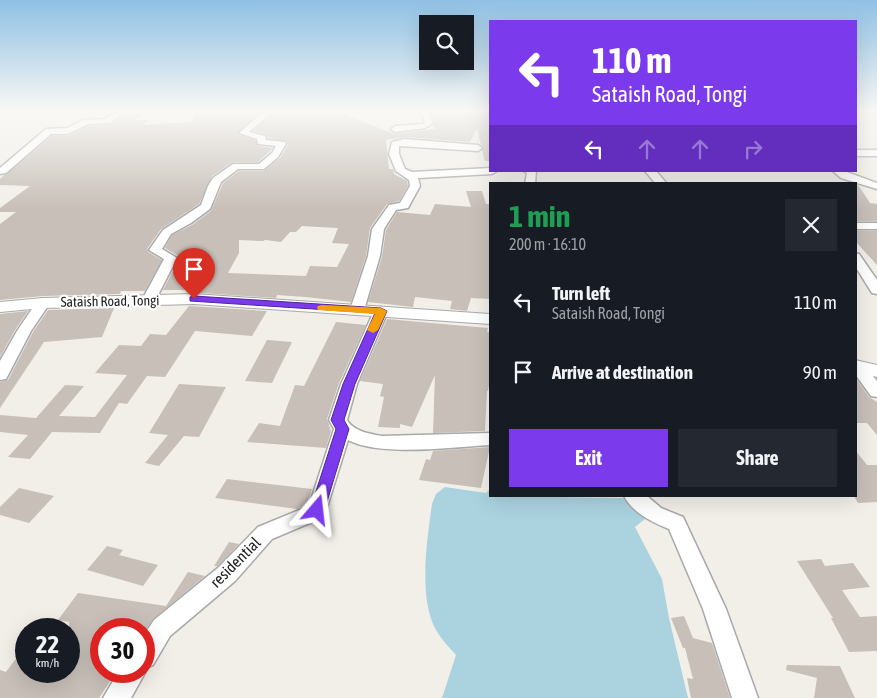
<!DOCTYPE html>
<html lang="en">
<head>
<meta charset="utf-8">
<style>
	body { margin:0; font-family:"Asap Condensed",sans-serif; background:#242831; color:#f1f3f6; height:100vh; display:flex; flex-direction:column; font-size:19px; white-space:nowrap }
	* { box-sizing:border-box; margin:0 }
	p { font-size:16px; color:#9ea1a6 }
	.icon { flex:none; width:28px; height:28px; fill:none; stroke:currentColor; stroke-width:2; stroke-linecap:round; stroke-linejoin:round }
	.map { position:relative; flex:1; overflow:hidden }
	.details { position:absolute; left:489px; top:182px; width:368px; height:315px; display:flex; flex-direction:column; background:#171b24; border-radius:0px; box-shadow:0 5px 20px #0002 }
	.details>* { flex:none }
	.top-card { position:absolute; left:489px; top:20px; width:368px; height:152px; border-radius:0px; box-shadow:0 5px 20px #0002; background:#7c3aed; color:#fff; overflow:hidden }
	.fabs { position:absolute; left:419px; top:15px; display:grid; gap:10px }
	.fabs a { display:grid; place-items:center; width:55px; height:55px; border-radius:0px; background:#171b24; box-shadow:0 5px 20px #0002; font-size:25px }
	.speed { position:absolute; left:15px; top:618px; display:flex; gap:10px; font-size:25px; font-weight:700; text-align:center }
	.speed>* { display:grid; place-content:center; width:65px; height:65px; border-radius:50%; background:#171b24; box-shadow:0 5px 20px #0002; line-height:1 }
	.speed small { font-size:12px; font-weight:400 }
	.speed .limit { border:8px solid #d22; background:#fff; color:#111 }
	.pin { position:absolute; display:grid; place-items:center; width:42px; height:42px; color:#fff; margin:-51px -21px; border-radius:50% 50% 50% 0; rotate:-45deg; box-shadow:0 0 5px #0007 }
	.pin .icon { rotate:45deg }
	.me { position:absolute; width:55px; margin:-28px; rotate:17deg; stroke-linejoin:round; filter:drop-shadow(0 0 4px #0008) }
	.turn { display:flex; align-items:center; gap:18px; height:105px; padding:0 20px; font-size:22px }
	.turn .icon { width:65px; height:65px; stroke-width:2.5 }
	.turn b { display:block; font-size:35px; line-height:42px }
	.lanes { display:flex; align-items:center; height:48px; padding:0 20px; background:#0003; justify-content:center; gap:25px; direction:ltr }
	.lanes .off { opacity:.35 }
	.round { display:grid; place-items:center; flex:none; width:52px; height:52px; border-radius:0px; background:#242831 }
	.overview { display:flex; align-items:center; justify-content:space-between; height:85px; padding:0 20px }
	h1 { font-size:30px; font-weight:700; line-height:38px; color:#1e9e55 }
	.primary-button { display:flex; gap:10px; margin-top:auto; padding:10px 20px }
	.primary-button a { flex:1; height:58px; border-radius:0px; background:#7c3aed; color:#fff; font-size:20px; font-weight:700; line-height:58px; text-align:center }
	.primary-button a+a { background:#242831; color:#f1f3f6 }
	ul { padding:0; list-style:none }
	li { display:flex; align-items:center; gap:15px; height:70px; padding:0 20px }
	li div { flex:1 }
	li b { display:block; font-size:19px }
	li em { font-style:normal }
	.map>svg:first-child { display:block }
</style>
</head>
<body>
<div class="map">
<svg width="877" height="698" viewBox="0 0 877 698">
	<rect width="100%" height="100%" fill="#f2efe9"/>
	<path fill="#aad3df" d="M445 487 486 493 490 489V496L623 498 645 519 635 527 662 579 669 618 688 698H442L456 655C449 647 441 639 436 630 418 598 427 540 432 504L436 494Z"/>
	<g fill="#c7bfb8" fill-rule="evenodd">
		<path d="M193 111H261L237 134 255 140 258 146 273 148 258 162H233L212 176 199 204 161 229 147 249 148 252 162 260 145 291H121L120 294 43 296 0 300V224L16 212H0V208L30 186 0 185V179L4 175 7 174 52 136H69L88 126 111 125 125 114H142L135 120H148L143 125 193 122Z"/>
		<path d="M275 111H308L350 115 348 116 395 134 434 129 433 125 435 122 430 111H490V161H485L482 150 484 148 481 145 477 128 470 142 404 137 386 140 389 169H393L394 174 407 181 408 186 399 201 387 204 370 228 366 256 351 302 305 297 277 295 276 298 186 292 187 290H163L179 259 178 256 165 248 172 235 192 225 211 211 223 183 239 171H264L280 158 288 145 287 141 268 138 265 134 253 131ZM302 226 338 228 332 243 349 244 337 267 310 266 306 276 228 273 239 253V240L263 241 265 240 281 242 290 232H296Z"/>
		<path d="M855 184 859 186 870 203 877 204V221H855Z"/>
		<path d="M466 191H482L486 204H490V299L471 298 467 311 450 309 452 301 415 297 413 307 368 302 382 257 386 230 397 212 430 215 435 204 471 207Z"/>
		<path d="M855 231H877V265L855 241Z"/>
		<path d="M189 306 267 311 252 336 195 331 165 377 147 376 127 404 119 403 100 433 52 432 30 459 8 457 28 435 0 432V415L36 418 65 385 84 386 59 416 95 417 127 375 95 373 119 345 141 346 150 334 166 335Z"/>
		<path d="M114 308 102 337 44 342 0 408V382L8 380 33 332 48 310Z"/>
		<path d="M28 311 15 330 0 357V314Z"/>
		<path d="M387 319 488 328 487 332H490V381L488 391H487L485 431 433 433 435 375 412 427 400 424V428L378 427 384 397 380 396 383 384 360 381Z"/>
		<path d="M336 322 366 325 339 383 327 419 331 431 326 448 247 442 259 423 280 426 295 385 304 386Z"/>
		<path d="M267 340 292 342 272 383 245 381Z"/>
		<path d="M855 377 869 397 877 402V435L867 423H855Z"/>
		<path d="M179 384 226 387 199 437 184 436 159 466 145 463 168 435 149 433Z"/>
		<path d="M490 447 481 488 419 480 426 459 430 460 433 451Z"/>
		<path d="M855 450 867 465H877V502L858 503 855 498Z"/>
		<path d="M227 479 312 489 307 505 297 509 215 498Z"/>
		<path d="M19 488 54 496 29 523 0 515V507Z"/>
		<path d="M229 542 239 544 218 566H214Z"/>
		<path d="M107 546 123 550 119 555 158 565 143 586 87 570Z"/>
		<path d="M821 559 825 566 853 563 870 587 842 590 860 617 877 616V651L849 652 831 618H833L797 561Z"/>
		<path d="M188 572 205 576 153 619 144 632V629H101V671H117L99 698H0V670L6 672 26 645V671H69V622L58 620 78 593 166 606Z"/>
		<path d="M684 616 693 638 712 643 730 698H691L687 678 693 679 685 648H683L671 618Z"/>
		<path d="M787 665 840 666 855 698H814L817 678 786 670Z"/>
	</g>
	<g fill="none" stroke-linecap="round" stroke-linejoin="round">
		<defs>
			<g id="minor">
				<path d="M116 111H125L111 123 88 124 68 134H51L6 173 0 174V168L46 129 67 128 83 120 106 119Z"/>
				<path d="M264 111H273L249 132 265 136 266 140 285 142 286 144 278 157 264 169H238L221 182 210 209 191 223 171 234 162 249 177 258 154 303H144L142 300 164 259 149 250 163 230 201 205 208 186 213 178 233 164H259L272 153 276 146 258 144 257 139 239 133Z"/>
				<path d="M420 111H428L433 123 425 128 395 132 391 129 395 126 423 124 425 122Z"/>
				<path d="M404 139 478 145 482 148 478 151 399 146V154L405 169 412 172 490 168V171H497L492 174 418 178 420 186 409 206 408 208 396 210 384 229 380 256 364 310 362 313H352L350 310 368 256 372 229 389 205 400 203 410 186 409 180 396 171 389 154 392 142Z"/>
				<rect x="855" y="150" width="22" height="6"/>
				<path d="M524 171H536L535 184H525L527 173Z"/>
				<path d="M645 171H656L667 184H656Z"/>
				<path d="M833 171H844L877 183V189L841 178Z"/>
				<rect x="855" y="223" width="22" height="6"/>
				<path d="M855 253 859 254 877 280V294L872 293 855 266Z"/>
				<path d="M43 299 50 303 31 331 6 379 0 380V361L17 331 38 300Z"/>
				<path d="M381 307 388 311 357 384 347 420C353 431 370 434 382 436L490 433V445C453 447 380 457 348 440L324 517 272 539 235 581 170 636 153 665 145 668 146 671 131 698H103L119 671H144V635L154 620 219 567 258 527 309 506 334 429 329 420 341 384 374 311Z"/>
				<path d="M857 361 862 363 877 381V397L871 396 855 374V362Z"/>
				<path d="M624 496H647L661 508 683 517 726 609 758 698H732L703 609 669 529C652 522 633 513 624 496Z"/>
			</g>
			<g id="tertiary">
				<path d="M194 294 490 314V324L194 304 43 308 0 312V302L43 298Z"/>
				<path d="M855 360 877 365V377L855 372Z"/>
			</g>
		</defs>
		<use href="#minor" stroke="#a9a9a9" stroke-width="3"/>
		<use href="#tertiary" stroke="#a9a9a9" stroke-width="2"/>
		<use href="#minor" fill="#fff" fill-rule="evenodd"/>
		<use href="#tertiary" fill="#fff" fill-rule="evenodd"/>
	</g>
	<linearGradient id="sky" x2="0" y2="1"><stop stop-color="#8fc0e4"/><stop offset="0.53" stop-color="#f9f8f5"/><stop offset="1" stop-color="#f9f8f5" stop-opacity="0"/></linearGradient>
	<rect width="877" height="209" fill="url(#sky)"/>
	<path fill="#7c3aed" stroke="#51269a" d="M194 296 381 308 387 311 355 384 344 420 349 429 323 515 317 517 312 515 310 510 336 429 331 420 343 384 375 313 190 301V297Z"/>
	<path fill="#f59e0b" d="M322 305 381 308 387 311 378 330 373 333 367 330 375 314 318 310 317 308 318 306Z"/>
	<g text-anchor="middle" stroke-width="4.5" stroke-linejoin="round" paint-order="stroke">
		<g font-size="14" fill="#222" stroke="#fff">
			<text transform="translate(110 301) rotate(-1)" y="5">Sataish Road, Tongi</text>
		</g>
		<g font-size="16" fill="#222" stroke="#fff">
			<text transform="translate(235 562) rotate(-45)" y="6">residential</text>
		</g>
	</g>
</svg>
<div class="fabs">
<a><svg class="icon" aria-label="search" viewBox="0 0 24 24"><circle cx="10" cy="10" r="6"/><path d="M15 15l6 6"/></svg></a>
</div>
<div class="speed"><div>22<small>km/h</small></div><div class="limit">30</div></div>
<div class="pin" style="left:194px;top:299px;background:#d93025"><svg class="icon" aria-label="arrive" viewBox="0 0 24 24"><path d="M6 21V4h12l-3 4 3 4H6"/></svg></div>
<svg class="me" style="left:317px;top:510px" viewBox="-20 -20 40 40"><path d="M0-17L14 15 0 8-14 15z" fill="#7c3aed" stroke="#fff" stroke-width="4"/></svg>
<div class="top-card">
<div class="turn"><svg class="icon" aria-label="left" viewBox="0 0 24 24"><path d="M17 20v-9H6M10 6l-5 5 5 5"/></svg><div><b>110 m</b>Sataish Road, Tongi</div></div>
<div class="lanes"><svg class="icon" aria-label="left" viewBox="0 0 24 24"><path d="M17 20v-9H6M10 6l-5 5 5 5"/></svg><svg class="icon off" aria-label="ahead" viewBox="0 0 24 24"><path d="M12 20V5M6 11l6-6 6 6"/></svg><svg class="icon off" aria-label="ahead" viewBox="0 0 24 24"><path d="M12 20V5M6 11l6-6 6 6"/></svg><svg class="icon off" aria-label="right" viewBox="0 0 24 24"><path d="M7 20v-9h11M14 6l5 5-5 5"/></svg></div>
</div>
<section class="details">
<div class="overview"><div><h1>1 min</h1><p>200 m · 16:10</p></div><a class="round"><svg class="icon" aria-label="close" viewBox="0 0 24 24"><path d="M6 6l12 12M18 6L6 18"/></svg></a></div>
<ul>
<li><svg class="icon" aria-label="left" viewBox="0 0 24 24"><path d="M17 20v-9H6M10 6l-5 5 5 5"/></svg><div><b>Turn left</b><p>Sataish Road, Tongi</p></div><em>110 m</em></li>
<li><svg class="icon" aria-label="arrive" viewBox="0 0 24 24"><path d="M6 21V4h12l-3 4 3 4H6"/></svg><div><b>Arrive at destination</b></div><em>90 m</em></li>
</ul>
<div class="primary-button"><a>Exit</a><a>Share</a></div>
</section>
</div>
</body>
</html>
